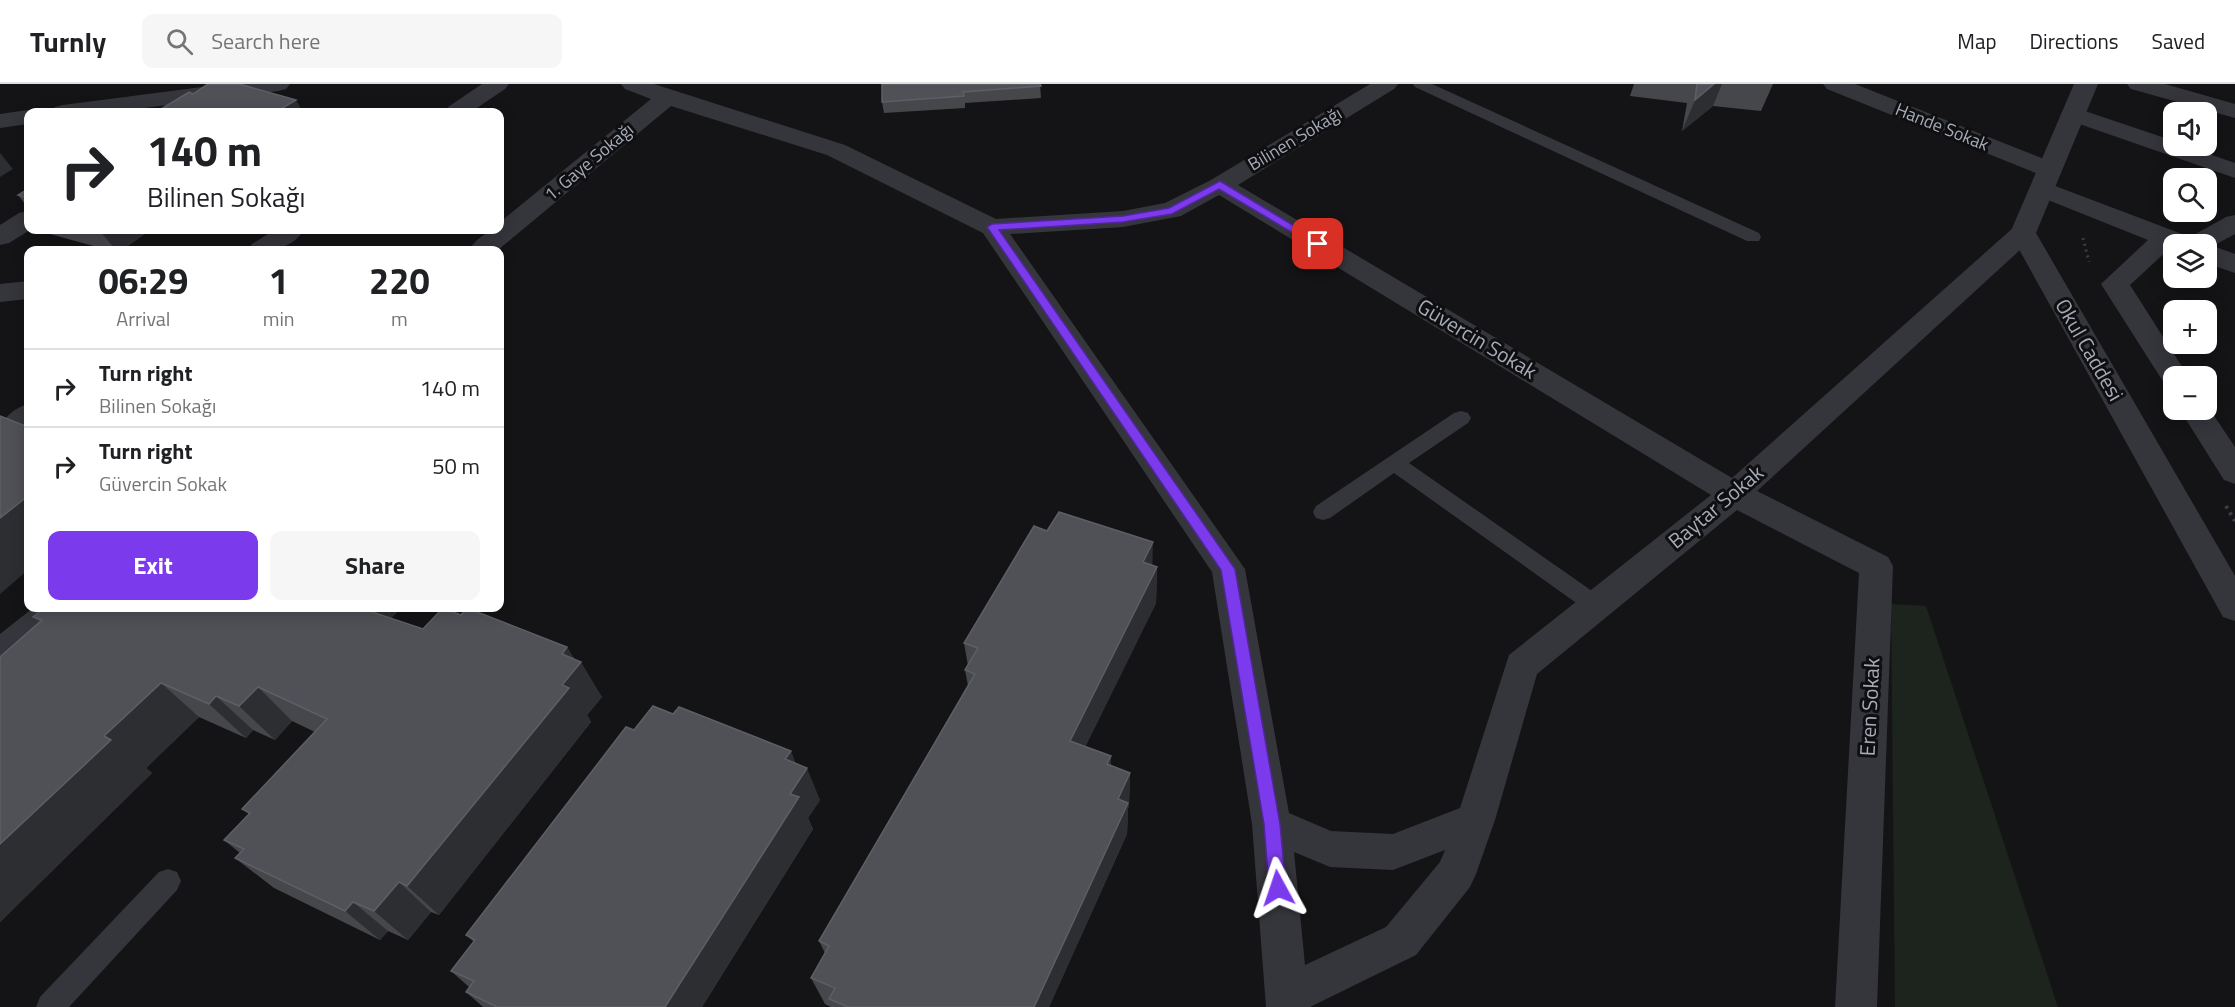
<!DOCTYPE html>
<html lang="en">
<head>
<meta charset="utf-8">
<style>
	body { margin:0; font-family:"Titillium Web",sans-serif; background:#f6f6f6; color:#202124; height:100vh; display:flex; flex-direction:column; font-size:22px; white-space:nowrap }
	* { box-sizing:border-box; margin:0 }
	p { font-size:20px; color:#757577 }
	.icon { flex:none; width:33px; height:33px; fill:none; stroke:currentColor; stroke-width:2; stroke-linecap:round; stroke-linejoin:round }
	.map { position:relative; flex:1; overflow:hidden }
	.side { position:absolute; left:24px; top:162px; width:480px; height:366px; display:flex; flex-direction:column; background:#fff; border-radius:12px; box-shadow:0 3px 15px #0003 }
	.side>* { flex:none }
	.guide { position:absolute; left:24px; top:24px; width:480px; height:126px; border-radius:12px; box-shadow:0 3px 15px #0003; background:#fff; color:#202124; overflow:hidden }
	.buttons { position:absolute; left:2163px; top:18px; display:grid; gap:12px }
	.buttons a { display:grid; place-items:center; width:54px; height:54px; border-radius:12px; background:#fff; box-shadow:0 3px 15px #0003; font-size:30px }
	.pin { position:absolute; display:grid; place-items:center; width:51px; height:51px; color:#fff; margin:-26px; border-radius:12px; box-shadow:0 3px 9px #0006 }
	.me { position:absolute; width:66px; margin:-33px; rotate:355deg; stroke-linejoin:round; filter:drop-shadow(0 0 4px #0008) }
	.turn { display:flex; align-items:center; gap:21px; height:126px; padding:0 24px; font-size:27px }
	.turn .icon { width:78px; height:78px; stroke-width:2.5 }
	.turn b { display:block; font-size:42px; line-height:51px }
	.eta { display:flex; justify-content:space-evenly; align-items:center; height:102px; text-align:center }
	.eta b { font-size:36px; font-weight:700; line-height:42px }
	.action { display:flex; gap:12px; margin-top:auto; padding:12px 24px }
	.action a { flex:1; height:69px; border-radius:12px; background:#7c3aed; color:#fff; font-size:24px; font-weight:700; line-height:69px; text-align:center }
	.action a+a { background:#f6f6f6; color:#202124 }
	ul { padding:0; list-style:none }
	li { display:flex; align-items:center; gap:18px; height:78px; padding:0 24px; border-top:2px solid #e0e0e0 }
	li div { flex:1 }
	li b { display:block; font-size:22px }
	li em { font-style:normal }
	header { display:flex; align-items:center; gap:36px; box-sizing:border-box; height:84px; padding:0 30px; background:#fff; border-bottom:2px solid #e0e0e0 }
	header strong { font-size:28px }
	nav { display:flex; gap:33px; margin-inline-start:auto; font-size:21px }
	.search { width:420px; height:54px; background:#f6f6f6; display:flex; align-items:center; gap:15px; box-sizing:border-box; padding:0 21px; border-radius:12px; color:#757577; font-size:22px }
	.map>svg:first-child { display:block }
</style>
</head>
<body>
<header>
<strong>Turnly</strong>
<div class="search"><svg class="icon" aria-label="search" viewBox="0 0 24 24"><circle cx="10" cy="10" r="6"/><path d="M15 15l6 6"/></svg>Search here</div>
<nav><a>Map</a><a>Directions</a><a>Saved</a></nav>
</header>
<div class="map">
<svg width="2235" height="923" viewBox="0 0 2235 923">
	<rect width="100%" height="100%" fill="#141416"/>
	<path fill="#1c241d" d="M1891 520 1926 522 2058 923H1895Z"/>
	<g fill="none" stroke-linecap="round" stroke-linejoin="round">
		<path stroke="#3b3d43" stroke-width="3" stroke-dasharray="2 4" stroke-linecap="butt" d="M2083 154 2089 178"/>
		<path stroke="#3b3d43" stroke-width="4" stroke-dasharray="3 4.5" stroke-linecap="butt" d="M2226 422 2235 437"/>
		<g fill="#35363c" fill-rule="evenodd">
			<path d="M1413 0H1432L1759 149 1761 153 1759 157H1747L1415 3Z"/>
			<path d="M1461 327 1468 329 1471 334 1468 339 1409 379 1605 516 1608 522 1605 528 1597 531 1589 528 1394 389 1330 434 1323 436 1316 434 1313 428 1316 422 1454 329Z"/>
			<path d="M168 785 177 788 181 797 177 806 69 923H36L40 913 159 788Z"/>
		</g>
		<g fill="#35363c" fill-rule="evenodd">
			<path d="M225 0H290L286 5 278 7 113 28H51L55 23 63 21Z"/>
			<path d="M482 0H509L505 5 471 28H445L448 23Z"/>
			<path d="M621 0H654L845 61 996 135 1123 127 1165 119 1211 96 1370 0H1398L1394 5 1238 101 1732 394 2014 143 2023 141 2032 143 2036 149 2032 155 1757 407 1888 473 1893 482 1877 923H1835L1859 489 1737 426 1537 590 1495 736 1476 790 1470 803 1416 871 1310 923H1266L1252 740 1212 488 983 149 827 71 671 22 498 166H469C475 156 487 146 500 146V138L651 15 625 5ZM1219 111 1711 411 1509 571 1460 724 1393 750 1331 747 1289 729 1245 485 1010 150 1123 143 1181 132ZM1445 766 1440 778 1386 843 1305 881 1294 768 1330 783 1393 786Z"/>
			<path d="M1823 0H1855L2059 81 2062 86 2059 91 2050 93 2041 91 1827 5Z"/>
			<path d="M2127 0H2165L2235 20V34L2131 5Z"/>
			<path d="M2073 23 2174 57V62H2186L2235 79V94L2065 35 2061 30 2065 25Z"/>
			<path d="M28 26 37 28H28V40L0 44V30Z"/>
			<path d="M2042 97 2190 153 2226 133 2235 131V150L2213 162 2235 170V189L2206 179V160H2174V166L2170 164 2130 201 2188 292H2174V302L2164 299 2101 200 2148 156 2033 110 2029 105 2033 100Z"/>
			<path d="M28 127 30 146 9 159 0 161V141L19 129Z"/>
			<path d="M274 146H304C290 167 271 166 248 166L252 160Z"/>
			<path d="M28 197V215L0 218V200Z"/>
			<path d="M28 320V347L17 351 6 348 2 340C8 329 16 324 28 320Z"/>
			<path d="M2206 320 2235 363V400L2224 396 2180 326H2206Z"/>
			<path d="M33 524H73L68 534 13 581 0 586V550Z"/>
		</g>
		<path fill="#35363c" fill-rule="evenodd" d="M2074 0H2098L2036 149 2235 492V537L2223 533 2010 149Z"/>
	</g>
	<g fill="#45474b">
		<path d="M882 0H1040L1041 14 965 19V24L884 29 882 18Z"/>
		<path d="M1634 0H1773L1761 27 1713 22 1682 47 1687 19 1630 12Z"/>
		<path d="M28 105V124L18 111Z"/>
		<path d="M46 146H156L150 150 146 149 122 166H108L50 150Z"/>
		<path d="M1152 481 1157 483 1156 519 1085 663 1111 682 1130 689 1129 721 1128 725 1127 750 1049 923H831L825 920 811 894 825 869 819 857 968 602 965 586 968 582 964 559Z"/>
		<path d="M398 527 391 534 423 545 461 531 567 563 575 576 602 613 587 631 591 638 439 831 431 828 408 856 388 847 380 856 274 804 235 774 240 769 224 756 249 730 242 725 315 648 292 637 275 656 253 646 246 654 199 633 146 684 152 689 0 838V573L40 538 33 533Z"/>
		<path d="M796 679 820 716 808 734 813 745 702 923H483L466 908 469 903 451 887 474 858 466 851Z"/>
	</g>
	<g fill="#2d2e31">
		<path d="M1714 0H1722L1713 22 1682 47 1695 16Z"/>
		<path d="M296 16 303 28H276Z"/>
		<path d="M0 69 13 85 0 93Z"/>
		<path d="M99 146H144L146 149 122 166H116Z"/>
		<path d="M147 146H156L150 150Z"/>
		<path d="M28 412V486L0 510V434Z"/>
		<path d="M1153 458 1152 494 1157 483 1156 519 1072 690 1070 657 1143 478Z"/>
		<path d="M353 524H396L398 527 385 540Z"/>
		<path d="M567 563 578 581 581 578 602 613 587 631 591 638 439 831 407 802 562 601V570Z"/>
		<path d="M161 599 199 633 146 684 152 689 0 838V760L104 652Z"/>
		<path d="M258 603 292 637 275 656 239 622Z"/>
		<path d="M216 612 253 646 246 654 209 620Z"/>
		<path d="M791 667 801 692 807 684 820 716 808 734 813 745 702 923H665L785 675Z"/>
		<path d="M1111 672V705L1107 680Z"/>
		<path d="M1130 689 1129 721 1128 725 1127 750 1049 923H1034L1118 715Z"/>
		<path d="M399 798 431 828 408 856 374 827Z"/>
		<path d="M353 818 388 847 380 856 345 827Z"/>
	</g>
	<g fill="#505157" stroke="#5d5f66" stroke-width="1.5">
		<path d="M208 0H239L296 16 276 28H156L189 8 193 10Z"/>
		<path d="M882 0H1040L1041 2 963 8 964 12 882 18Z"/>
		<path d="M1697 0H1714L1695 16Z"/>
		<path d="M28 105V114L18 111Z"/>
		<path d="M0 332 28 343V412L0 434Z"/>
		<path d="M1059 428 1153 458 1143 478 1157 483 1070 657 1111 672 1107 680 1130 689 1118 715 1128 719 1034 923H848L829 915 835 904 811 894 829 862 819 857 975 590 965 586 978 564 964 559 1034 442 1047 447Z"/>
		<path d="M44 524H360L423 545 443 524 461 531 467 524 567 563 562 570 581 578 562 601 569 604 407 802 399 798 374 827 353 818 345 827 235 774 244 765 224 756 250 729 242 725 327 635 258 603 239 622 216 612 209 620 161 599 104 652 111 656 0 760V573L42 536 33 533Z"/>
		<path d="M653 622 673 630 679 623 791 667 785 675 807 684 790 710 799 713 665 923H497L466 908 474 897 451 887 475 856 466 851 626 643 634 646Z"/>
	</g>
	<path fill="#7c3aed" stroke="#51269a" stroke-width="1.5" d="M1220 97 1324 160 1322 162H1315L1219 105 1172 130 1123 138 999 146 1235 485 1280 740 1286 804 1284 810 1278 812 1272 810 1269 804 1264 740 1221 486 987 143 992 140 1123 132 1169 124Z"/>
	<g text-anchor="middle" stroke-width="6" stroke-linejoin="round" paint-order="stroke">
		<g font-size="18" fill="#a5abb7" stroke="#0f0f11">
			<text transform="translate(1942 43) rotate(22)" y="6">Hande Sokak</text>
			<text transform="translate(1295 55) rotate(-31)" y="6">Bilinen Sokağı</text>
			<text transform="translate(589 78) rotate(-40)" y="6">1. Gaye Sokağı</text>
		</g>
		<g font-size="21" fill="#a5abb7" stroke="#0f0f11">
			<text transform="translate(1477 255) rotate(31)" y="7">Güvercin Sokak</text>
			<text transform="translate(2089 266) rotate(60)" y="7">Okul Caddesi</text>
			<text transform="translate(1716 423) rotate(-40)" y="7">Baytar Sokak</text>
			<text transform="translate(1870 623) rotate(-87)" y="7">Eren Sokak</text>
		</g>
	</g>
</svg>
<div class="buttons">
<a><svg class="icon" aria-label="sound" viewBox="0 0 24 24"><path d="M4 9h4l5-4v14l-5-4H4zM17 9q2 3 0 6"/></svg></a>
<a><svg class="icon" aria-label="search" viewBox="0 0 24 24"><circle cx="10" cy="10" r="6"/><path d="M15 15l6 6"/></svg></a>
<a><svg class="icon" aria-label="layers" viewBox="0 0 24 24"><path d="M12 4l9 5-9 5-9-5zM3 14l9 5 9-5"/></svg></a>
<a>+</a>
<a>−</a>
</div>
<div class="pin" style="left:1318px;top:160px;background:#d93025"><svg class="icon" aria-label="arrive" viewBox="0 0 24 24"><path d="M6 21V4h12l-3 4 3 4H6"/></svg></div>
<svg class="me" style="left:1278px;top:804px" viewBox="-20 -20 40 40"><path d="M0-17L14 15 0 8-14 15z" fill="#7c3aed" stroke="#fff" stroke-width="4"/></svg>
<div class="guide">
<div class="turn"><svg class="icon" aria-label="right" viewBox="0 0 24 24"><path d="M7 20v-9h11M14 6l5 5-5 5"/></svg><div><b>140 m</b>Bilinen Sokağı</div></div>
</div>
<section class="side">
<div class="eta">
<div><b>06:29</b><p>Arrival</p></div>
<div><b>1</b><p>min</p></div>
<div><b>220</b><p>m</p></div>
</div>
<ul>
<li><svg class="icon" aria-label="right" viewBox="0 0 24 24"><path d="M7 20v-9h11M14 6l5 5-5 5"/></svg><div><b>Turn right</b><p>Bilinen Sokağı</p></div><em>140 m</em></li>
<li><svg class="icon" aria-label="right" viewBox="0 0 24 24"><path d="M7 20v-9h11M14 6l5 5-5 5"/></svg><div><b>Turn right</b><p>Güvercin Sokak</p></div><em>50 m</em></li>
</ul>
<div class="action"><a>Exit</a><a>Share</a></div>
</section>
</div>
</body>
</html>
